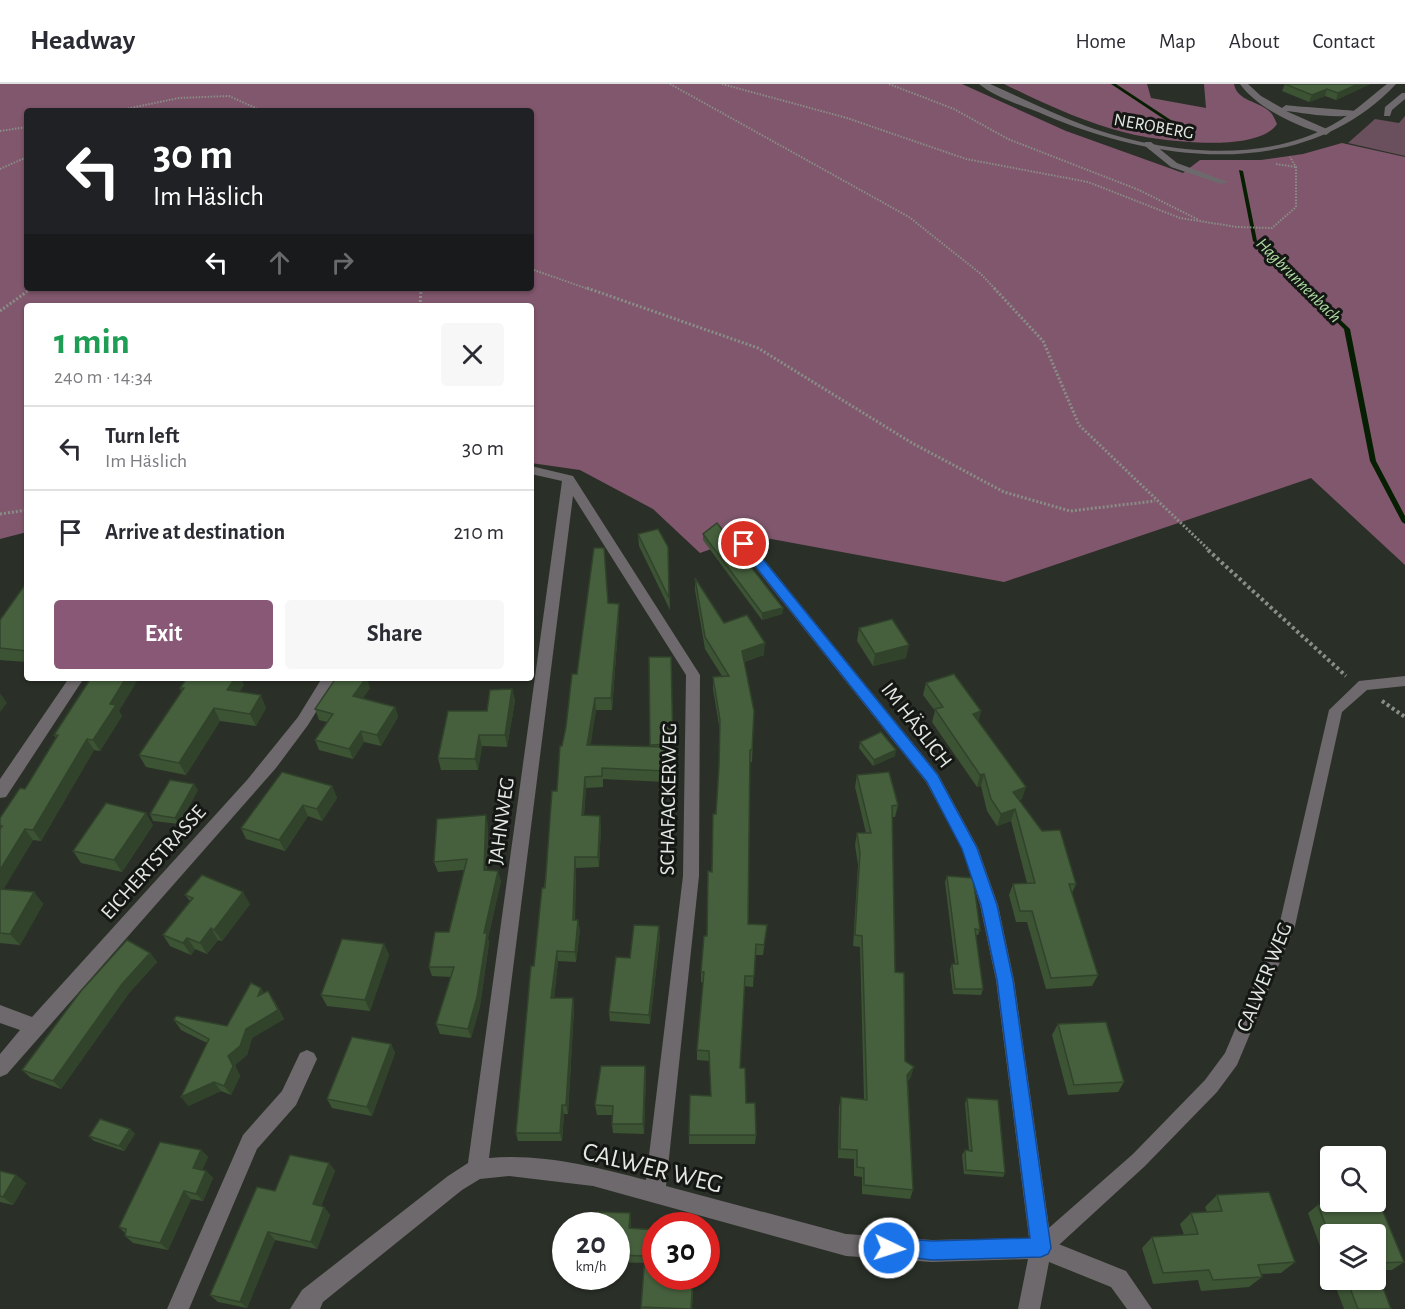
<!DOCTYPE html>
<html lang="en">
<head>
<meta charset="utf-8">
<style>
	body { margin:0; font-family:"Alegreya Sans",sans-serif; background:#f7f7f7; color:#2b2b33; height:100vh; display:flex; flex-direction:column; font-size:22px; white-space:nowrap }
	* { box-sizing:border-box; margin:0 }
	p { font-size:20px; color:#7c7c81 }
	.icon { flex:none; width:33px; height:33px; fill:none; stroke:currentColor; stroke-width:2; stroke-linecap:round; stroke-linejoin:round }
	.map { position:relative; flex:1; overflow:hidden }
	.panel { position:absolute; left:24px; top:219px; width:510px; height:378px; display:flex; flex-direction:column; background:#fff; border-radius:6px; box-shadow:0 2px 4px #0004 }
	.panel>* { flex:none }
	.guide { position:absolute; left:24px; top:24px; width:510px; height:183px; border-radius:6px; box-shadow:0 2px 4px #0004; background:#202124; color:#fff; overflow:hidden }
	.controls { position:absolute; left:1320px; top:1062px; display:grid; gap:12px }
	.controls a { display:grid; place-items:center; width:66px; height:66px; border-radius:6px; background:#fff; box-shadow:0 2px 4px #0004; font-size:30px }
	.speed { position:absolute; left:552px; top:1128px; display:flex; gap:12px; font-size:30px; font-weight:700; text-align:center }
	.speed>* { display:grid; place-content:center; width:78px; height:78px; border-radius:50%; background:#fff; box-shadow:0 2px 4px #0004; line-height:1 }
	.speed small { font-size:15px; font-weight:400 }
	.speed .limit { border:9px solid #d22; background:#fff; color:#111 }
	.pin { position:absolute; display:grid; place-items:center; width:51px; height:51px; color:#fff; margin:-26px; border:3px solid #fff; border-radius:50%; box-shadow:0 2px 6px #0007 }
	.me { position:absolute; width:66px; margin:-33px; rotate:94deg; stroke-linejoin:round; filter:drop-shadow(0 0 4px #0008) }
	.turn { display:flex; align-items:center; gap:21px; height:126px; padding:0 30px; font-size:27px }
	.turn .icon { width:78px; height:78px; stroke-width:2.5 }
	.turn b { display:block; font-size:42px; line-height:51px }
	.lanes { display:flex; align-items:center; height:57px; padding:0 30px; background:#0003; justify-content:center; gap:30px; direction:ltr }
	.lanes .off { opacity:.35 }
	.round { display:grid; place-items:center; flex:none; width:63px; height:63px; border-radius:6px; background:#f7f7f7 }
	.headline { display:flex; align-items:center; justify-content:space-between; height:102px; padding:0 30px }
	h1 { font-size:36px; font-weight:700; line-height:45px; color:#1e9e55 }
	.cta { display:flex; gap:12px; margin-top:auto; padding:12px 30px }
	.cta a { flex:1; height:69px; border-radius:6px; background:#885876; color:#fff; font-size:24px; font-weight:700; line-height:69px; text-align:center }
	.cta a+a { background:#f7f7f7; color:#2b2b33 }
	ul { padding:0; list-style:none }
	li { display:flex; align-items:center; gap:18px; height:84px; padding:0 30px; border-top:2px solid #e1e1e2 }
	li div { flex:1 }
	li b { display:block; font-size:22px }
	li em { font-style:normal }
	header { display:flex; align-items:center; gap:36px; box-sizing:border-box; height:84px; padding:0 30px; background:#fff; border-bottom:2px solid #e1e1e2 }
	header strong { font-size:28px }
	nav { display:flex; gap:33px; margin-inline-start:auto; font-size:21px }
	.map>svg:first-child { display:block }
</style>
</head>
<body>
<header>
<strong>Headway</strong>
<nav><a>Home</a><a>Map</a><a>About</a><a>Contact</a></nav>
</header>
<div class="map">
<svg width="1405" height="1225" viewBox="0 0 1405 1225">
	<rect width="100%" height="100%" fill="#2a3028"/>
	<path fill="#6a4f5d" d="M1405 32V72L1348 59 1375 35 1399 39Z"/>
	<g fill="#81576d" fill-rule="evenodd">
		<path d="M0 0H962L1066 47 1183 89 1200 76H1261L1303 70 1342 59 1405 73V481L1311 394 1004 498 750 451 700 469 653 425 580 386 531 379V222H27V448L0 455ZM27 27H531V204H27Z"/>
		<path d="M1004 0H1147L1151 14 1206 24 1204 0H1234C1237 17 1258 17 1269 27 1273 30 1275 36 1277 40 1257 70 1158 57 1127 49 1085 39 1043 19 1004 0Z"/>
	</g>
	<g fill="none" stroke-linecap="round" stroke-linejoin="round">
		<g fill="#061e01" fill-rule="evenodd">
			<path d="M1111 0H1116L1189 48 1185 49Z"/>
			<path d="M1239 86 1243 87 1257 157 1350 245 1376 377 1405 432V440L1402 438 1370 377 1344 245 1253 157Z"/>
		</g>
		<g stroke="#898e87" stroke-width="2" stroke-dasharray="1.5 1.5" stroke-linecap="butt">
			<path d="M670 0 909 133 981 190 996 206"/>
			<path d="M722 0 847 34 966 75 1088 98 1180 134 1237 143 1272 144 1296 123V83L1290 73"/>
			<path d="M889 0 954 25 1008 55 1139 106 1199 136"/>
			<path d="M116 27 179 14 229 12 262 27"/>
			<path d="M0 47 27 43"/>
			<path d="M1276 80 1296 83"/>
			<path d="M0 85 27 73"/>
			<path d="M531 185 591 206"/>
			<path d="M29 206 32 204"/>
		</g>
		<g stroke="#898e87" stroke-width="3" stroke-dasharray="2 2" stroke-linecap="butt">
			<path d="M587 204 758 264 912 359 1004 408 1070 427 1155 417"/>
			<path d="M994 204 1043 257 1079 341 1210 467"/>
			<path d="M420 222 421 204"/>
			<path d="M0 227 32 204"/>
			<path d="M0 430 27 426"/>
		</g>
		<g stroke="#898e87" stroke-width="4" stroke-dasharray="3 3" stroke-linecap="butt">
			<path d="M1208 466 1346 592"/>
			<path d="M1382 617 1405 633"/>
		</g>
		<g fill="#6e696c" fill-rule="evenodd">
			<path d="M1402 9H1405V15L1392 26 1390 32H1384L1385 23Z"/>
			<path d="M1145 58H1151L1177 79 1228 98 1221 100 1171 83 1145 62Z"/>
			<path d="M1405 592V602L1367 606 1342 628 1295 842 1237 981 1217 1008 1145 1082 1048 1171 1041 1173 1034 1171 1032 1164 1034 1157 1133 1070 1205 996 1225 969 1279 842 1329 626 1359 597Z"/>
		</g>
		<g fill="#6e696c" fill-rule="evenodd">
			<path d="M1240 0H1248L1261 12 1282 24 1286 21C1297 23 1357 26 1360 28 1345 37 1304 29 1286 27L1329 46 1330 48 1326 51C1297 42 1258 25 1240 0Z"/>
			<path d="M531 382 573 392 700 591 699 792 666 1102 846 1150 932 1156 1029 1154 996 896 980 821 962 765 926 698 739 463 737 460 739 457H749L938 690 978 764 998 821 1014 896 1051 1157 1126 1187 1152 1225H1127L1111 1203 1049 1178 1040 1225H1018L1028 1175 932 1178 846 1172 593 1102 509 1092 480 1095 462 1106 323 1218 320 1225H290L302 1206 448 1092 468 1079 562 397 531 390ZM573 412 686 591 683 792 646 1096C596 1083 541 1069 489 1074Z"/>
			<path d="M69 594H84L6 713 0 714V695Z"/>
			<path d="M322 594H337L308 641 276 684 7 990 0 993V970L20 946 0 939V921L32 933 247 696 298 633Z"/>
			<path d="M307 966 314 969 317 975 296 1021 257 1065 189 1225H167L243 1051 282 1007 300 969Z"/>
		</g>
		<path fill="#6e696c" fill-rule="evenodd" d="M979 0H990C1022 14 1053 30 1086 42 1161 69 1260 81 1332 41 1352 30 1369 14 1387 0H1396C1304 98 1157 79 1045 31 1024 22 996 14 979 0Z"/>
	</g>
	<g fill="#3c5334">
		<path d="M1285 0H1370L1336 16 1325 12 1309 18 1282 7Z"/>
		<path d="M638 450 668 463 670 526 639 462Z"/>
		<path d="M703 450 783 524 782 530 762 536 703 456Z"/>
		<path d="M695 494 724 539 764 571 744 578 754 627 752 678H750L748 840 767 841 763 871H755L753 903 744 902 740 984 746 1019 756 1051 755 1060H689V1051L711 1012 709 977 697 976V966L703 898H701V888L707 852 719 682 720 647 713 605V593L722 592 705 565 695 506Z"/>
		<path d="M27 498V578L0 576V536Z"/>
		<path d="M608 519 619 531 612 626H596L590 661 650 663 649 573H671L673 666H667L665 698 603 695V703L586 704 584 731 601 743 599 783 576 784 575 836 580 846 576 878 558 877 554 914H573L574 924 568 1030H564L562 1057H518L516 1049 534 882 562 662 577 590Z"/>
		<path d="M859 544 906 574 873 582 857 557Z"/>
		<path d="M926 599 981 627 978 637 1022 715 1019 716 1076 800 1072 809 1098 891 1092 902 1046 905 1027 838H1016L1009 811 1013 800 1027 799 1011 737 997 742 987 727 981 702 977 703 932 638 935 627 923 611Z"/>
		<path d="M244 601 239 608 266 624 256 642 220 637 186 691 146 683 139 671 182 608 180 604Z"/>
		<path d="M370 604 363 614 395 623 398 633 381 662 364 658 353 675 319 666 315 656 327 638 319 636 315 625Z"/>
		<path d="M512 605 515 617 507 663 482 662 478 686H441L438 674 487 627Z"/>
		<path d="M119 627 122 632 100 667 94 666 41 757 33 756 3 805 34 808 43 820 20 861 0 859V734L25 705 56 654 54 651Z"/>
		<path d="M860 658 895 672 873 682 859 664Z"/>
		<path d="M857 691 898 721 895 733H892L895 888 905 977 911 993 908 997 913 1106 910 1115 862 1110V1093L854 1092V1075L838 1074 839 1023 841 1013 864 1015 860 863 853 862 858 781 855 761 857 749H866L855 703Z"/>
		<path d="M332 702 337 714 322 737 308 732 285 767 246 755 241 744Z"/>
		<path d="M198 706 179 740 153 737 150 730Z"/>
		<path d="M153 741 122 788 81 779 73 767Z"/>
		<path d="M488 741 487 786 501 797 488 854 489 859 480 922 471 954 440 950 436 940 451 893 432 892 429 883 449 848 464 786 438 788 434 778Z"/>
		<path d="M947 792 980 846 978 851H976L983 905 981 911 953 910 950 885 952 880H955L945 798Z"/>
		<path d="M185 811 250 820 222 857 218 856 207 870 195 865 191 871 170 862 163 851 190 817Z"/>
		<path d="M660 852 650 940 610 937 609 928 630 874Z"/>
		<path d="M384 860 389 871 370 927 327 922 321 911Z"/>
		<path d="M150 869 157 878 129 909 61 1005 31 994 22 986Z"/>
		<path d="M261 904 264 909 274 916 284 935 252 954 247 971 235 981 240 992 231 1011 221 1007 188 1022 207 959 181 946 174 936 227 942Z"/>
		<path d="M1058 940 1124 998 1118 1008 1068 1011 1052 951Z"/>
		<path d="M391 960 395 969 372 1032 332 1024 327 1015Z"/>
		<path d="M645 982 646 991 644 1050 613 1049 612 1040V1031H597L595 1021Z"/>
		<path d="M967 1014 1005 1089 1003 1093 964 1090 962 1071 965 1066 969 1067 965 1019Z"/>
		<path d="M130 1045 135 1050 124 1067 94 1057 89 1052Z"/>
		<path d="M201 1066 208 1073 202 1086 206 1087 213 1094 203 1117 191 1115 168 1166 133 1159 125 1152V1149L119 1143Z"/>
		<path d="M329 1079 335 1087 321 1122 324 1123 330 1131 317 1165 275 1156 247 1224 218 1218 210 1211 275 1107Z"/>
		<path d="M0 1087 16 1091 26 1099 13 1121 0 1118Z"/>
		<path d="M1217 1111 1295 1178 1281 1189 1261 1190 1262 1193 1249 1203 1201 1207 1198 1196 1153 1200 1142 1164 1152 1153 1184 1151 1180 1140 1191 1129 1207 1128 1205 1123Z"/>
		<path d="M1379 1118 1404 1178 1392 1186H1376L1391 1225H1344L1333 1196H1376V1150H1330V1190L1308 1129 1318 1121Z"/>
		<path d="M631 1136 630 1144 656 1192H694L692 1225H641L644 1179 616 1178V1142Z"/>
	</g>
	<g fill="#31432b">
		<path d="M1358 0H1370L1336 16 1338 9Z"/>
		<path d="M1327 5 1325 12 1309 18 1312 11Z"/>
		<path d="M619 520V531L612 626 611 614Z"/>
		<path d="M783 524 782 530 762 536V529Z"/>
		<path d="M765 559 764 571 741 579 742 567Z"/>
		<path d="M909 561 906 574 873 582 875 570Z"/>
		<path d="M126 594H139L119 627 122 632 100 667 93 656 110 620Z"/>
		<path d="M235 594H241L244 601 232 618 227 606Z"/>
		<path d="M366 594H367L370 604 357 623 353 612Z"/>
		<path d="M512 605 515 617 507 663 505 651Z"/>
		<path d="M0 609 7 619 0 628Z"/>
		<path d="M261 611 266 624 256 642 250 630Z"/>
		<path d="M595 614 596 626 589 672 587 661Z"/>
		<path d="M395 623 398 633 381 662 377 651Z"/>
		<path d="M214 624 220 637 186 691 179 679Z"/>
		<path d="M981 627 978 639 973 630Z"/>
		<path d="M361 647 364 658 353 675 349 665Z"/>
		<path d="M479 651 482 662 478 686 475 675Z"/>
		<path d="M87 655 94 666 41 757 33 746Z"/>
		<path d="M667 663V674L665 698V687Z"/>
		<path d="M896 666 895 672 873 682 874 676Z"/>
		<path d="M984 690 981 702 977 703 980 691Z"/>
		<path d="M585 693 586 704 583 742 582 731Z"/>
		<path d="M194 700 198 706 179 740 175 734Z"/>
		<path d="M332 702 337 714 322 737 317 725Z"/>
		<path d="M1026 703 1022 715 1009 720 1013 708Z"/>
		<path d="M303 721 308 732 285 767 279 756Z"/>
		<path d="M1015 725 1011 737 997 742 1001 730Z"/>
		<path d="M146 729 153 741 122 788 114 776Z"/>
		<path d="M486 731 488 741 486 796 484 786Z"/>
		<path d="M600 732 601 743 599 783 598 773Z"/>
		<path d="M25 745 33 756 2 808 0 805V786Z"/>
		<path d="M575 773 576 784 574 846 573 836Z"/>
		<path d="M498 787 501 797 488 854 489 859 480 922 471 954 468 945 484 849Z"/>
		<path d="M34 808 43 820 20 861 10 850Z"/>
		<path d="M243 808 250 820 222 857 214 846Z"/>
		<path d="M578 836 580 846 576 878 575 868Z"/>
		<path d="M659 842 660 852 650 940 649 931Z"/>
		<path d="M211 844 218 856 207 870 200 859Z"/>
		<path d="M187 854 195 865 191 871 183 859Z"/>
		<path d="M384 860 389 871 370 927 365 916Z"/>
		<path d="M557 867 558 877 553 924 551 914Z"/>
		<path d="M150 869 157 878 129 909 61 1005 53 997 122 900Z"/>
		<path d="M261 904 267 913 258 912Z"/>
		<path d="M268 907 284 935 252 954 247 971 235 981 240 992 231 1011 224 1002 228 972 246 945Z"/>
		<path d="M573 914 574 924 568 1030 566 1021Z"/>
		<path d="M391 960 395 969 372 1032 367 1023Z"/>
		<path d="M645 982 646 991 644 1050 643 1040Z"/>
		<path d="M914 983 911 993 904 1001 907 991Z"/>
		<path d="M214 998 221 1007 188 1022 181 1013Z"/>
		<path d="M562 1021 564 1030 562 1057 560 1049Z"/>
		<path d="M130 1045 135 1050 124 1067 119 1062Z"/>
		<path d="M201 1066 208 1073 200 1091 193 1084Z"/>
		<path d="M329 1079 335 1087 318 1128 313 1120Z"/>
		<path d="M206 1087 213 1094 203 1117 196 1110Z"/>
		<path d="M16 1091 26 1099 13 1121 3 1113Z"/>
		<path d="M184 1107 191 1115 168 1166 160 1159Z"/>
		<path d="M324 1123 330 1131 317 1165 311 1158Z"/>
		<path d="M630 1129 631 1136 630 1152 629 1144Z"/>
		<path d="M268 1148 275 1156 247 1224 240 1218Z"/>
	</g>
	<g fill="#46603d" stroke="#31432b" stroke-width="1.5">
		<path d="M1285 0H1358L1338 9 1327 5 1312 11Z"/>
		<path d="M717 439 783 524 762 529 703 450Z"/>
		<path d="M658 445 668 463 669 514 638 450Z"/>
		<path d="M594 464H604L608 519 619 520 611 614H595L587 661 667 663 665 687 602 684V692L585 693 582 731 600 732 598 773H575L573 836H578L575 868 557 867 551 914H573L566 1021H562L560 1049H516L531 882H534L542 804H545L552 707H557L560 662H562L566 643 572 590H577Z"/>
		<path d="M695 494 724 539 747 531 765 559 742 567 754 627 752 666H750L748 840 767 841 764 861 756 860 754 892H745L740 984H745L746 1019H755L756 1051H689L690 1011 711 1012 709 967 697 966 704 888H701L704 852H707L708 787 712 788 713 730H716L719 682 720 636 713 593 729 592 705 553Z"/>
		<path d="M27 498V567L0 564V536Z"/>
		<path d="M892 535 909 561 875 570 859 544Z"/>
		<path d="M649 573H671L673 660 650 661Z"/>
		<path d="M954 590 981 627 973 630 1026 703 1013 708 1042 747 1060 746 1076 800H1069L1098 891 1051 894 1032 827H1020L1013 800 1035 799 1015 725 1001 730 991 715 984 690 980 691 935 625 943 623 926 599Z"/>
		<path d="M91 594H126L110 620 116 621 93 656 87 655 33 746 25 745 0 786V745L2 742H0V734L20 704 25 705 58 651H54Z"/>
		<path d="M187 594H235L227 606 261 611 250 630 214 624 179 679 139 671 184 604H180Z"/>
		<path d="M336 594H366L353 612 395 623 377 651 361 647 349 665 315 656 333 630 315 625Z"/>
		<path d="M512 605 505 651H479L475 675 438 674 448 627H487L490 606Z"/>
		<path d="M881 648 896 666 874 676 860 658Z"/>
		<path d="M282 688 332 702 317 725 303 721 279 756 241 744Z"/>
		<path d="M889 688 898 721 892 722 895 888 904 889 905 977 914 983 907 991 913 1106 864 1101V1084L857 1083V1066L840 1065 841 1013 867 1016 862 852 855 851 860 769 857 749H871L857 691Z"/>
		<path d="M170 696 194 700 175 734 150 730Z"/>
		<path d="M106 719 146 729 114 776 73 767Z"/>
		<path d="M486 731 484 786 498 787 484 849H487L477 913 468 945 436 940 454 883H429L435 848H449L467 775 434 778 437 735Z"/>
		<path d="M202 791 243 808 214 846 211 844 200 859 187 854 183 859 163 851 193 814 185 811Z"/>
		<path d="M947 792 973 794 980 846 975 845 983 905H955L952 880H958Z"/>
		<path d="M0 805 34 808 10 850 0 849Z"/>
		<path d="M634 841 659 842 649 931 609 928 616 873 630 874Z"/>
		<path d="M342 855 384 860 365 916 321 911Z"/>
		<path d="M127 856 150 869 122 900 53 997 22 986 81 907Z"/>
		<path d="M251 899 261 904 258 912 268 907 278 926 246 945 240 962 228 972 233 982 224 1002 214 998 181 1013 209 955 174 936 176 932 227 942Z"/>
		<path d="M1106 938 1124 998 1074 1001 1058 940Z"/>
		<path d="M352 953 391 960 367 1023 327 1015Z"/>
		<path d="M601 982H645L643 1040H612L613 1022 595 1021Z"/>
		<path d="M967 1014 998 1016 1005 1089 966 1086 965 1066 972 1067Z"/>
		<path d="M100 1035 130 1045 119 1062 89 1052Z"/>
		<path d="M160 1058 201 1066 193 1084 206 1087 196 1110 184 1107 160 1159 125 1152 126 1145 119 1143Z"/>
		<path d="M290 1071 329 1079 313 1120 324 1123 311 1158 268 1148 240 1218 210 1211 257 1103 275 1107Z"/>
		<path d="M0 1087 16 1091 3 1113 0 1112Z"/>
		<path d="M1269 1108 1295 1178 1258 1181 1262 1193 1213 1196 1209 1186 1163 1189 1152 1153 1198 1150 1191 1129 1222 1127 1217 1111Z"/>
		<path d="M1379 1118 1404 1178 1376 1179V1150H1330V1153L1318 1121Z"/>
		<path d="M598 1128 630 1129 629 1144 656 1146V1192H693L691 1225 641 1223 645 1172 616 1171V1142H597Z"/>
		<path d="M1376 1185 1391 1225H1358L1347 1196H1376Z"/>
	</g>
	<path fill="#1a73e8" stroke="#114b97" stroke-width="1.5" d="M744 456 749 458 937 690 977 764 997 821 1013 896 1051 1164 1048 1170 1041 1173 932 1176 883 1170 880 1164 883 1157 889 1154 932 1157 1030 1154 997 896 981 821 962 765 927 698 740 463 738 460Z"/>
	<g text-anchor="middle" stroke-width="6" stroke-linejoin="round" paint-order="stroke">
		<g font-size="18" fill="#e4e8e3" stroke="#141714">
			<text transform="translate(1154 42) rotate(10)" y="6">NEROBERG</text>
		</g>
		<g font-size="18" font-style="italic" fill="#aedca1" stroke="#141714">
			<text transform="translate(1299 196) rotate(45)" y="6">Hagbrunnenbach</text>
		</g>
		<g font-size="21" fill="#e4e8e3" stroke="#141714">
			<text transform="translate(917 641) rotate(52)" y="7">IM HÄSLICH</text>
			<text transform="translate(668 715) rotate(-89)" y="7">SCHAFACKERWEG</text>
			<text transform="translate(501 737) rotate(-82)" y="7">JAHNWEG</text>
			<text transform="translate(153 778) rotate(-48)" y="7">EICHERTSTRASSE</text>
			<text transform="translate(1264 893) rotate(-68)" y="7">CALWER WEG</text>
		</g>
		<g font-size="26" fill="#e4e8e3" stroke="#141714">
			<text transform="translate(653 1083) rotate(14)" y="9">CALWER WEG</text>
		</g>
	</g>
</svg>
<div class="controls">
<a><svg class="icon" aria-label="search" viewBox="0 0 24 24"><circle cx="10" cy="10" r="6"/><path d="M15 15l6 6"/></svg></a>
<a><svg class="icon" aria-label="layers" viewBox="0 0 24 24"><path d="M12 4l9 5-9 5-9-5zM3 14l9 5 9-5"/></svg></a>
</div>
<div class="speed"><div>20<small>km/h</small></div><div class="limit">30</div></div>
<div class="pin" style="left:744px;top:460px;background:#d93025"><svg class="icon" aria-label="arrive" viewBox="0 0 24 24"><path d="M6 21V4h12l-3 4 3 4H6"/></svg></div>
<svg class="me" style="left:889px;top:1164px" viewBox="-20 -20 40 40"><circle r="17" fill="#1a73e8" stroke="#fff" stroke-width="3"/><path d="M0-11L8 9 0 5-8 9z" fill="#fff"/></svg>
<div class="guide">
<div class="turn"><svg class="icon" aria-label="left" viewBox="0 0 24 24"><path d="M17 20v-9H6M10 6l-5 5 5 5"/></svg><div><b>30 m</b>Im Häslich</div></div>
<div class="lanes"><svg class="icon" aria-label="left" viewBox="0 0 24 24"><path d="M17 20v-9H6M10 6l-5 5 5 5"/></svg><svg class="icon off" aria-label="ahead" viewBox="0 0 24 24"><path d="M12 20V5M6 11l6-6 6 6"/></svg><svg class="icon off" aria-label="right" viewBox="0 0 24 24"><path d="M7 20v-9h11M14 6l5 5-5 5"/></svg></div>
</div>
<section class="panel">
<div class="headline"><div><h1>1 min</h1><p>240 m · 14:34</p></div><a class="round"><svg class="icon" aria-label="close" viewBox="0 0 24 24"><path d="M6 6l12 12M18 6L6 18"/></svg></a></div>
<ul>
<li><svg class="icon" aria-label="left" viewBox="0 0 24 24"><path d="M17 20v-9H6M10 6l-5 5 5 5"/></svg><div><b>Turn left</b><p>Im Häslich</p></div><em>30 m</em></li>
<li><svg class="icon" aria-label="arrive" viewBox="0 0 24 24"><path d="M6 21V4h12l-3 4 3 4H6"/></svg><div><b>Arrive at destination</b></div><em>210 m</em></li>
</ul>
<div class="cta"><a>Exit</a><a>Share</a></div>
</section>
</div>
</body>
</html>
